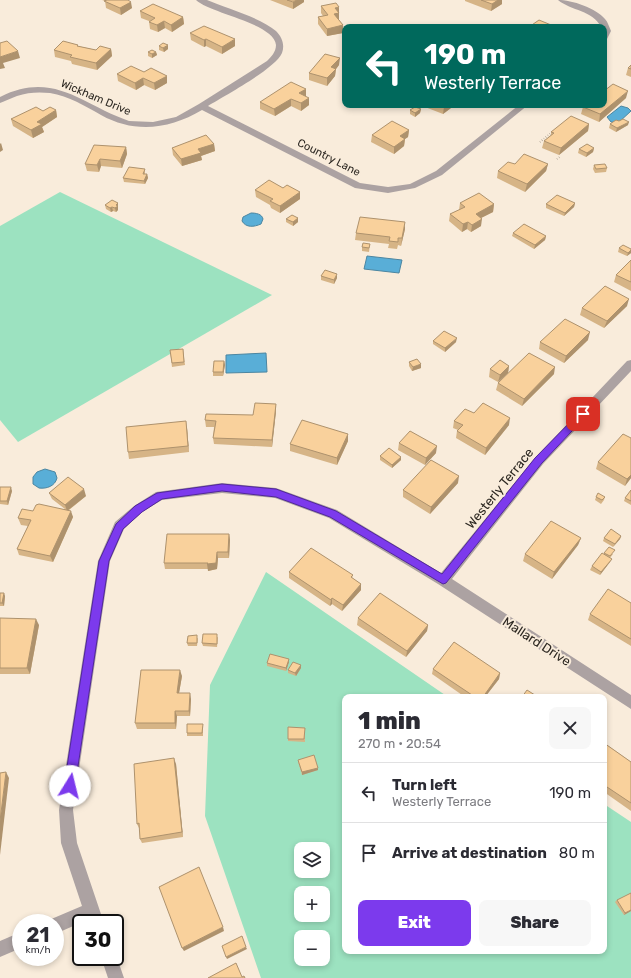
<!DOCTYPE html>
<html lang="en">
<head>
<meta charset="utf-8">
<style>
	body { margin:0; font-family:Rubik,sans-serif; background:#f7f7f7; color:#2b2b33; height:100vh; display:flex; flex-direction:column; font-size:15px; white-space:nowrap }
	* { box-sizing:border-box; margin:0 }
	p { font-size:13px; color:#7c7c81 }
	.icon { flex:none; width:22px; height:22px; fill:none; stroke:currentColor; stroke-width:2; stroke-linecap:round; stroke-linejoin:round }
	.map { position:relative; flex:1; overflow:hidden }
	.side { position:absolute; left:342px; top:694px; width:265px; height:260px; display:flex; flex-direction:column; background:#fff; border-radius:8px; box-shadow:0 2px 6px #0003 }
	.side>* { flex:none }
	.top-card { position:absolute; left:342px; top:24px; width:265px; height:84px; border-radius:8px; box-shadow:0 2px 6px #0003; background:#00695c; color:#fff; overflow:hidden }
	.controls { position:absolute; left:294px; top:842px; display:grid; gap:8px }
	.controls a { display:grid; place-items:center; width:36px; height:36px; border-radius:8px; background:#fff; box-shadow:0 2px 6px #0003; font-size:20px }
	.speed { position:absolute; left:12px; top:914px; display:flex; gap:8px; font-size:20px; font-weight:700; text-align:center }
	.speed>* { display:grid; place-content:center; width:52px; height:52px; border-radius:50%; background:#fff; box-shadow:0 2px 6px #0003; line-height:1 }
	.speed small { font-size:10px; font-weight:400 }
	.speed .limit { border:2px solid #111; border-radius:6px; background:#fff; color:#111 }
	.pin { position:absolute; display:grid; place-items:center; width:34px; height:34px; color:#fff; margin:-17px; border-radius:8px; box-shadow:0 2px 6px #0006 }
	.me { position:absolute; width:44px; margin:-22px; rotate:9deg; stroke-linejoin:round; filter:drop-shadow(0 0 3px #0008) }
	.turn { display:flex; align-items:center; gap:14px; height:84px; padding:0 16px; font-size:18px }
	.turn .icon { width:52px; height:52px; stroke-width:2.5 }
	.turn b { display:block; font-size:28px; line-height:34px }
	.round { display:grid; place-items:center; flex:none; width:42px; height:42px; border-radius:8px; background:#f7f7f7 }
	.head { display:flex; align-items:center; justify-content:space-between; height:68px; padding:0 16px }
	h1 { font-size:24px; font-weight:800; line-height:30px }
	.primary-button { display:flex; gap:8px; margin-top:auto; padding:8px 16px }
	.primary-button a { flex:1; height:46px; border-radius:8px; background:#7c3aed; color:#fff; font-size:16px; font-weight:800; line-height:46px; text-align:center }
	.primary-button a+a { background:#f7f7f7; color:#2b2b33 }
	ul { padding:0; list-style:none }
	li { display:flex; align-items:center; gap:12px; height:60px; padding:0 16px; border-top:1px solid #e1e1e2 }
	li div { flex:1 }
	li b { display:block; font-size:15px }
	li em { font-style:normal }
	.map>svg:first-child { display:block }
</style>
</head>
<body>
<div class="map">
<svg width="631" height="978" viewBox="0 0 631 978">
	<rect width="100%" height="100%" fill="#f9ecdb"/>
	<g fill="#9ce2c0" fill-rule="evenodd">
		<path d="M60 192 272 295 18 442 0 420V226Z"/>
		<path d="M266 572 448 697H345V951H604V804L631 822V978H261L205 816 210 685ZM301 849H323V871H301ZM301 893H323V915H301ZM301 937H323V959H301Z"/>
	</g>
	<g fill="#59aed7" stroke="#4c86a1">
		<path d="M621 106 628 108 631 111 618 123 611 122 607 117Z"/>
		<path d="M251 213C256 213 262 214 263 219L261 224C254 227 246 228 242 221L243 217Z"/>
		<path d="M367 256 402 260 399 273 364 269Z"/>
		<path d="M266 353 267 372 226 373V355Z"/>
		<path d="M45 469 55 472 57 478C55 486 47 489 39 488L33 484V477L37 472Z"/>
	</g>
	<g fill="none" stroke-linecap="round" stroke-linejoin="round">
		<g stroke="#9c9387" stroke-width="2" stroke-dasharray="0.5 2" stroke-linecap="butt">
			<path d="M540 142 552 132"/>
			<path d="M557 159 561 156"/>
		</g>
		<g fill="#aca2a2" fill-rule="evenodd">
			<path d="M196 0H207C226 8 261 18 276 31 282 37 285 45 282 53 275 69 224 96 208 106L360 183 388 187 410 184 436 171 519 105H528L442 175 415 188 388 193 355 188 202 110C170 129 135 134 101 115 85 106 69 96 50 93 40 92 28 92 17 96 11 98 6 101 0 103V97C54 70 82 105 129 121L153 122 176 117 199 104 267 61C271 57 276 52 276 45 274 23 211 14 196 0Z"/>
			<path d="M558 0C572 0 596 8 605 19 608 22 609 27 611 31L607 39H604V27H601C593 10 571 11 558 0Z"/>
			<path d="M631 360V371L543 464 452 579 631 695V709L438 584 329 518 275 498 222 493 162 500 142 512 124 529 110 561 73 810 77 843 104 923H88L87 920 55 934V923H48L49 920 82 906 61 843 59 810 98 561 115 522 134 506 156 492 222 483 276 488 337 510 441 573 535 458 627 361Z"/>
			<path d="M21 932V948L0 957V941Z"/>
			<path d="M115 952 124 978H108L101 957H115Z"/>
		</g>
	</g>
	<g fill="#d6b486">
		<path d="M102 0H128L132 8 121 15 106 8 105 1Z"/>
		<path d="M270 0H304V2L293 9Z"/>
		<path d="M465 0H502V4L491 11 465 1Z"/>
		<path d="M321 6 339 20 343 25V33L327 36 318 24V17L323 16 321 13Z"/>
		<path d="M140 11 183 17 184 24 172 32 165 28 158 32 150 29 149 21 141 18Z"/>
		<path d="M190 33 235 46 222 54 206 46 204 47 191 40Z"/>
		<path d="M78 46 96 50 111 49 112 56 97 70 72 64 71 61 55 57 54 50Z"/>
		<path d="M159 46 168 49 164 52 159 50Z"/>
		<path d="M148 52H156L157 55 152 58 148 56Z"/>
		<path d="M339 65 336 69 335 76 327 86 309 80V73Z"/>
		<path d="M631 65V77L626 75 628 68Z"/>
		<path d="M144 72 167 83 155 90 144 85 136 90 118 81 117 74Z"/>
		<path d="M306 89 305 96 309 105 301 111 291 106 275 116 260 109V102Z"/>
		<path d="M626 98 599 122 581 114 583 107Z"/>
		<path d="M425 105H455L443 114 425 107Z"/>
		<path d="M421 109 420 113 415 117 410 114V110Z"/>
		<path d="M56 110 57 117 42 127 44 132 33 138 13 126 11 119Z"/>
		<path d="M589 124 588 131 559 155 542 148 544 141 551 135V132Z"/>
		<path d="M610 124 628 125 616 132 609 128Z"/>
		<path d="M409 130 408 137 405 139 404 146 394 154 371 142 372 135Z"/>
		<path d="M214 144 215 151 201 156 202 160 182 166 173 155 172 148Z"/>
		<path d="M126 147 127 154 122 168 101 166 99 172 87 171 85 164Z"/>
		<path d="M594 148 593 152 586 157 578 153 579 149Z"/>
		<path d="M515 164H548L546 171 525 192 497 178 498 171Z"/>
		<path d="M594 165 607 168 606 172 595 173 593 169Z"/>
		<path d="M145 169V174H147L148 178 145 184 124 182 123 178Z"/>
		<path d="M255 190 300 199 280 213 271 208 270 205 256 197Z"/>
		<path d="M460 203 494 204 493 212 481 218V226L471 232 467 229 462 232 449 221 450 214 459 210Z"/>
		<path d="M575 203 574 207 564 216 546 208V204Z"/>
		<path d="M105 205 118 207V210L116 212 113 211 111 212 106 209Z"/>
		<path d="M298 218V222L293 226 286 222V219Z"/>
		<path d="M405 229 401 246 398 245 397 249 388 248 389 244 355 240 356 233Z"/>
		<path d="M513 233 546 236 545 240 534 249 512 236Z"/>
		<path d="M370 244 369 252 362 251V247Z"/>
		<path d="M619 248 631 249V253L627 256 618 252Z"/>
		<path d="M631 260V291L614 282 616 275Z"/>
		<path d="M321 276 337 278 334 284 321 280Z"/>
		<path d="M627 306 604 328 580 315 582 308Z"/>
		<path d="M588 340 564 363 539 349 540 342Z"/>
		<path d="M433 341 456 342 445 352 433 344Z"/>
		<path d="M183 349 185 365 172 367 170 350Z"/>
		<path d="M224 361 225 365 223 376H213V372Z"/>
		<path d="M409 362 421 368 412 371 409 366Z"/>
		<path d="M509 366 508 373 498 382 489 377 490 369Z"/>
		<path d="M554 374 522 406 496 390 498 383Z"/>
		<path d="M276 404V411L272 447 214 444 213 438 214 427H206L205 420 253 415Z"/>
		<path d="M474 413 509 425 485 455 456 438 457 431 458 430 453 428 454 421Z"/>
		<path d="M187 428 189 452 129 459 128 452Z"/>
		<path d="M631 438V478L625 486 596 469 598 462Z"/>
		<path d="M348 441 337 465 290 451V444Z"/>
		<path d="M399 443 436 453 425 465 398 450Z"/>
		<path d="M380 456 401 460 392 468 380 460Z"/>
		<path d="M458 483 430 514 403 497V490Z"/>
		<path d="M0 487 12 491 8 505 0 504Z"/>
		<path d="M631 490V505L624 501 625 498Z"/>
		<path d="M49 493 86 496 69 510 73 517 53 562 19 555 17 549 28 526 21 525 18 518 33 511 65 509 52 499Z"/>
		<path d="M596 497H605L604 500 601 504 595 500Z"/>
		<path d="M229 534 230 540 229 558H218L217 569 208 571V569H165L164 563Z"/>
		<path d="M621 536 620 539 613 547 603 541 604 538Z"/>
		<path d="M581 538 578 545 552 579 523 561 525 554Z"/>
		<path d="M604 553 613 554 610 558V562L600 575 590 570 592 566 604 554Z"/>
		<path d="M289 572 353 575 352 578 361 584V590L342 611 332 604 330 606 289 578Z"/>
		<path d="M0 593 5 596 4 606H0Z"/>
		<path d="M631 603V646L588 620 590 614Z"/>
		<path d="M0 618 39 625 30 674H0Z"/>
		<path d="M358 618 428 625 427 631 406 657 357 625Z"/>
		<path d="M218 637 217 647 203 646 202 643Z"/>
		<path d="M198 638 197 646H188L187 643Z"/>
		<path d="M289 662 286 671 267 666V663Z"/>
		<path d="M301 668 296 676 288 673V670Z"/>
		<path d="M433 669 500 673 499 679 485 697H465L432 674Z"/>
		<path d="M182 676 179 693 191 699 190 716H177L176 729H137L135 723Z"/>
		<path d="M203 726V736H187V733Z"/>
		<path d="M288 727 305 728V742L288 741Z"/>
		<path d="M604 743 631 762V811L604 792Z"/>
		<path d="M298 760 318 770 302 775 298 762Z"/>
		<path d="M176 764 183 837 142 843 140 839V828H139L137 824Z"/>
		<path d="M617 900 631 911 624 915 615 902Z"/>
	</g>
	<g fill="#ae926d">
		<path d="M297 0H304V2L293 9V2Z"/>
		<path d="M498 0H502V4L491 11 492 4Z"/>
		<path d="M131 2 132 8 121 15 120 8Z"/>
		<path d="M339 7V20L334 21 335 8Z"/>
		<path d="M183 17 184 24 172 32 171 25Z"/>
		<path d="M164 21 165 28 158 32 157 25Z"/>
		<path d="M343 25V33L327 36V29Z"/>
		<path d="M206 39V46L204 47V40Z"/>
		<path d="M235 39V46L222 54V47Z"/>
		<path d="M168 45V49L164 52 163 48Z"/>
		<path d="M111 49 112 56 97 70 96 63Z"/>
		<path d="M18 51 20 58 3 63 5 68 0 69V57Z"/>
		<path d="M156 52 157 55 152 58V54Z"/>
		<path d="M340 58 339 65 336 69 335 76 327 86V78L331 67Z"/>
		<path d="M167 76V83L155 90 154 83Z"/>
		<path d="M143 78 144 85 136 90 135 83Z"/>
		<path d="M306 89V96L299 101V93Z"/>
		<path d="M628 91 626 98 599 122 600 114Z"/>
		<path d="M309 98V105L301 111V103Z"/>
		<path d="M291 99V106L275 116 274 109Z"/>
		<path d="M447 105H455L443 114 444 107Z"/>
		<path d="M421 109 420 113 415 117V113Z"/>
		<path d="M56 110 57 117 42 127 44 132 33 138 31 130 37 122Z"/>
		<path d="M629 122 628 125 616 132 617 128Z"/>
		<path d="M589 124 588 131 559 155 561 148Z"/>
		<path d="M409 130 408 137 405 139 404 146 394 154V147L400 136Z"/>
		<path d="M1 143 3 150 0 152V144Z"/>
		<path d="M214 144 215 151 201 156 202 160 182 166 181 159 198 149Z"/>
		<path d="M126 147 127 154 122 168 120 161Z"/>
		<path d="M594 148 593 152 586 157 587 153Z"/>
		<path d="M100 159 101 166 99 172 97 165Z"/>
		<path d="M548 164 546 171 525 192 527 184Z"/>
		<path d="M147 174 148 178 145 184 144 181Z"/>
		<path d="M300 192V199L280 213V206Z"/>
		<path d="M118 203V210L116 212 115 208 116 205Z"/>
		<path d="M575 203 574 207 564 216 565 213Z"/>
		<path d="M494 204 493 212 475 221 476 214Z"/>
		<path d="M112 207 113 211 111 212 110 208Z"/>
		<path d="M298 218V222L293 226V222Z"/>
		<path d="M482 219 481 226 471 232 472 225Z"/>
		<path d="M405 222V229L401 246 402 238Z"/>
		<path d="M468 222 467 229 462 232 463 224Z"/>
		<path d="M546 236 545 240 534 249 535 245Z"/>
		<path d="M631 250V253L627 256 628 253Z"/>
		<path d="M337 274V278L334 284V280Z"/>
		<path d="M629 299 627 306 604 328 607 321Z"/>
		<path d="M590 332 588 340 564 363 566 356Z"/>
		<path d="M457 338 456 342 445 352V348Z"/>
		<path d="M224 361 225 365 223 376V372Z"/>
		<path d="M421 364V368L412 371 413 367Z"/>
		<path d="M509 366 508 373 498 382 500 375Z"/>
		<path d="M555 367 554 374 522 406 524 399Z"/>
		<path d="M276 404V411L272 447V440Z"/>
		<path d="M510 418 509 425 485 455 486 448Z"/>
		<path d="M186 421 187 428 189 452 188 446Z"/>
		<path d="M348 434V441L337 465V458Z"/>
		<path d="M437 446 436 453 425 465 426 458Z"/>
		<path d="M401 457V460L392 468V465Z"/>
		<path d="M631 475V478L625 486 627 479Z"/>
		<path d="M459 476 458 483 430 514 431 507Z"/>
		<path d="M11 487 12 491 8 505 7 501Z"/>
		<path d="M84 489 86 496 67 511 65 505Z"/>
		<path d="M71 511 73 517 53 562 50 556Z"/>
		<path d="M229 534 230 540 229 558 228 552Z"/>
		<path d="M621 536 620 539 613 547 615 544Z"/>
		<path d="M581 538 578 545 552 579 554 572Z"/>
		<path d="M217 552 218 558 217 569 208 571 207 564Z"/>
		<path d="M612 559 610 562 600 575 601 572Z"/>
		<path d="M361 584V590L342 611 343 605Z"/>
		<path d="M4 593 5 596 4 606 2 603Z"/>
		<path d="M332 598V604L330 606 331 600Z"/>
		<path d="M36 619 39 625 30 674 27 668Z"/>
		<path d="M428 625 427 631 406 657 407 651Z"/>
		<path d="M289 659V662L286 671V668Z"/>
		<path d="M301 665V668L296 676 295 673Z"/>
		<path d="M180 670 182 676 178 699 177 693Z"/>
		<path d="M500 673 499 679 485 697H483Z"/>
		<path d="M190 693 191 699 190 716 189 711Z"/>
		<path d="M175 711 177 716 176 729 175 723Z"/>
		<path d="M174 758 176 764 183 837 182 832Z"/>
		<path d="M318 768V770L302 775V772Z"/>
		<path d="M6 772 9 778 0 855V821Z"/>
		<path d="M631 910V911L624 915 625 913Z"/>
		<path d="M223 927 224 931 184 951 182 948Z"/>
		<path d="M246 947 247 949 227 959 226 957Z"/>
	</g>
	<g fill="#f9d19c" stroke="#ae926d">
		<path d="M107 0H128L131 2 120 8 104 1Z"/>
		<path d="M287 0H297L293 2Z"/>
		<path d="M481 0H498L492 4Z"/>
		<path d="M336 3 339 7 335 8 339 13 334 14 343 25 327 29 318 17 328 15 321 6Z"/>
		<path d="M153 4 183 17 171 25 164 21 157 25 149 22 155 18 140 11Z"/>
		<path d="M539 20 556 27H529Z"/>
		<path d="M204 26 235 39 222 47 206 39 204 40 190 33Z"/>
		<path d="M7 41 18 51 0 57V43Z"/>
		<path d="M63 41 78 45 77 46 96 50 100 46 111 49 96 63 70 57 72 55 54 50Z"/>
		<path d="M163 43 168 45 163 48 159 46Z"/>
		<path d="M152 50 156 52 152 54 148 52Z"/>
		<path d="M325 54 340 58 331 67 336 69 327 78 309 73Z"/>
		<path d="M631 65V69L628 68Z"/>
		<path d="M131 66 144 72 151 68 167 76 154 83 143 78 135 83 117 74Z"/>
		<path d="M291 82 306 89 299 93 309 98 301 103 291 99 274 109 260 102Z"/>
		<path d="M613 84 628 91 600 114 583 107 585 105H604V91Z"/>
		<path d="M439 105H447L444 107Z"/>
		<path d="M36 107 43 111 50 107 56 110 37 122 42 124 31 130 11 119Z"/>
		<path d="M415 107 421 109 415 113 410 110Z"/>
		<path d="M571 116 589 124 561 148 544 141 554 133 551 132Z"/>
		<path d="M623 119 629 122 617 128 610 124 616 120 619 121Z"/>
		<path d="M392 121 409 130 400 136 405 139 394 147 372 135Z"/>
		<path d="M206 135 214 144 198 149 201 153 181 159 172 148Z"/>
		<path d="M587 144 594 148 587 153 579 149Z"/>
		<path d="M94 145 126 147 120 161 100 159 97 165 85 164Z"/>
		<path d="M524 154 548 164 527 184 498 171 508 162 515 164Z"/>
		<path d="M605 164 607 168 596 169 594 165Z"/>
		<path d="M129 167 145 169 143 174H147L144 181 123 178Z"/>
		<path d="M269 180 283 188 287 185 300 192 280 206 270 201 273 199 255 190Z"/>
		<path d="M479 193 494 204 476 214 482 219 472 225 468 222 463 224 450 214 465 207 460 203Z"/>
		<path d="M557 195 575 203 565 213 546 204Z"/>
		<path d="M112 200 118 203 116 205 118 206 115 208 112 207 110 208 105 205Z"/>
		<path d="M292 215 298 218 293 222 286 219Z"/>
		<path d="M360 217 405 222 402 238H398V242L389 241 390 237 356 233Z"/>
		<path d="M524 224 546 236 535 245 513 233Z"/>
		<path d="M363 243 370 244 369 248 362 247Z"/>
		<path d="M623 245 631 249V250L628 253 619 248Z"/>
		<path d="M631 260V282L616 275Z"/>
		<path d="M325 270 337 274 334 280 321 276Z"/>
		<path d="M605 286 629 299 607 321 582 308Z"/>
		<path d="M565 319 590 332 566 356 540 342Z"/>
		<path d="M444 331 457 338 445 348 433 341Z"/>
		<path d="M183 349 184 362 172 363 170 350Z"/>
		<path d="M529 353 555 367 524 399 498 383Z"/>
		<path d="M417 359 421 364 413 367 409 362Z"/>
		<path d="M500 360 509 366 500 375 490 369Z"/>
		<path d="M214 361H224L223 372H213Z"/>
		<path d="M255 403 276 404 272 440 213 438 216 421 205 420 206 414 253 415Z"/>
		<path d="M483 403 510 418 486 448 457 431 463 425 454 421 465 409 474 413Z"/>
		<path d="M302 420 348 434 337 458 290 444Z"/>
		<path d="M186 421 188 446 128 452 126 427Z"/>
		<path d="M410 431 437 446 426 458 399 443Z"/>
		<path d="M623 434 631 438V475L627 479 598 462Z"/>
		<path d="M389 448 401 457 392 465 380 456Z"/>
		<path d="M431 460 459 476 431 507 403 490Z"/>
		<path d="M68 477 84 489 65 505 49 493Z"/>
		<path d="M0 487H11L7 501H0Z"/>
		<path d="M631 490V501L625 498Z"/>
		<path d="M598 493 605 497 602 500 596 497Z"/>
		<path d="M39 504 71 511 50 556 17 549 31 520 18 518 22 509 33 511 36 505Z"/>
		<path d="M551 521 581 538 554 572 525 554Z"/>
		<path d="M611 529 621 536 615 544 604 538Z"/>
		<path d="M167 534H229L228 552H217L216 563 207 564 208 563H164Z"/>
		<path d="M609 547 615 550 610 556 604 553Z"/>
		<path d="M311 548 353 575 351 577 361 584 343 605 332 598 331 600 289 572Z"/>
		<path d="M602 553 612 559 601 572 592 566Z"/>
		<path d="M608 589 631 603V639L590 614Z"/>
		<path d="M0 593H4L2 603H0Z"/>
		<path d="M380 593 428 625 407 651 358 618Z"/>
		<path d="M0 618 36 619 27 668H0Z"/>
		<path d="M203 634H217V644L202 643Z"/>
		<path d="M197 635V643H187L188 636Z"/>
		<path d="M454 642 500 673 483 697H475L433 669Z"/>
		<path d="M270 654 289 659 286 668 267 663Z"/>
		<path d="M293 662 301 665 295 673 288 670Z"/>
		<path d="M141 670H180L177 693H190L189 711H175V723H135Z"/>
		<path d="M527 690 538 697H522Z"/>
		<path d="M187 724H203L202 733H187Z"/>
		<path d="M288 727 305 728 304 739H288Z"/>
		<path d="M604 743 631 762V803L604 785Z"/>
		<path d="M314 755 318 768 302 772 298 760Z"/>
		<path d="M174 758 182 832 140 839 139 823 137 824 134 764Z"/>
		<path d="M6 772 0 821V773Z"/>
		<path d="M199 867 223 927 182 948 159 887Z"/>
		<path d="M631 893V910L625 913 617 900Z"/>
		<path d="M242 936 246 947 226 957 222 946Z"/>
		<path d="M236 963 242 977 244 976 245 978H208Z"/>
	</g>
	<path fill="#7c3aed" stroke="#51269a" d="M583 411 586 412 588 414 586 416 542 463 446 583 443 584 330 517 276 497 222 491 162 499 142 512 123 529 109 561 75 786 74 790 70 792 66 790 64 786 99 561 116 524 135 506 157 493 222 484 276 489 336 511 442 574 535 458 580 412Z"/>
	<g text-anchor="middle" stroke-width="4" stroke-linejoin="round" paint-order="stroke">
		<g font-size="11" fill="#2d2822" stroke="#f9ecdb">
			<text transform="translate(96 97) rotate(23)" y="4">Wickham Drive</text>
			<text transform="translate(329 157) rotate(27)" y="4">Country Lane</text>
		</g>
		<g font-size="13" fill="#2d2822" stroke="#f9ecdb">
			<text transform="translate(499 488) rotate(-51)" y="5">Westerly Terrace</text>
			<text transform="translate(537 641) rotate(33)" y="5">Mallard Drive</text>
		</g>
	</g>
</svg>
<div class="controls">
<a><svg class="icon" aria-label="layers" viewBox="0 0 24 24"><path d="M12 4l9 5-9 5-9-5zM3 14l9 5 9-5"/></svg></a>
<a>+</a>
<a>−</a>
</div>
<div class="speed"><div>21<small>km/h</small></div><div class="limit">30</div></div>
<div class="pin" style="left:583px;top:414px;background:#d93025"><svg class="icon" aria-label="arrive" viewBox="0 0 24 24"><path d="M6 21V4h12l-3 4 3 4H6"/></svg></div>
<svg class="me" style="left:70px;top:786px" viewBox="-20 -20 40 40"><circle r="19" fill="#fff"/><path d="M0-13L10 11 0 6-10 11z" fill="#7c3aed"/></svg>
<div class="top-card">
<div class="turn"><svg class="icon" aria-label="left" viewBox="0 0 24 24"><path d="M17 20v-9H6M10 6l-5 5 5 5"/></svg><div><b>190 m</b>Westerly Terrace</div></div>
</div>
<section class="side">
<div class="head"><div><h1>1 min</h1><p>270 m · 20:54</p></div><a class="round"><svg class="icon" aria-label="close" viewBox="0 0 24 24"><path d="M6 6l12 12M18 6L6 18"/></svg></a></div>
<ul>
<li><svg class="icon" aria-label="left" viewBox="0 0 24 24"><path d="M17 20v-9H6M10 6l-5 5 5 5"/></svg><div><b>Turn left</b><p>Westerly Terrace</p></div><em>190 m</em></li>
<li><svg class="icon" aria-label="arrive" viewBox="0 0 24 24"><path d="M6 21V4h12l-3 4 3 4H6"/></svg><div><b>Arrive at destination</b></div><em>80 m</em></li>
</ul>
<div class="primary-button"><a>Exit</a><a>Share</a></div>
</section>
</div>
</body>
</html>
